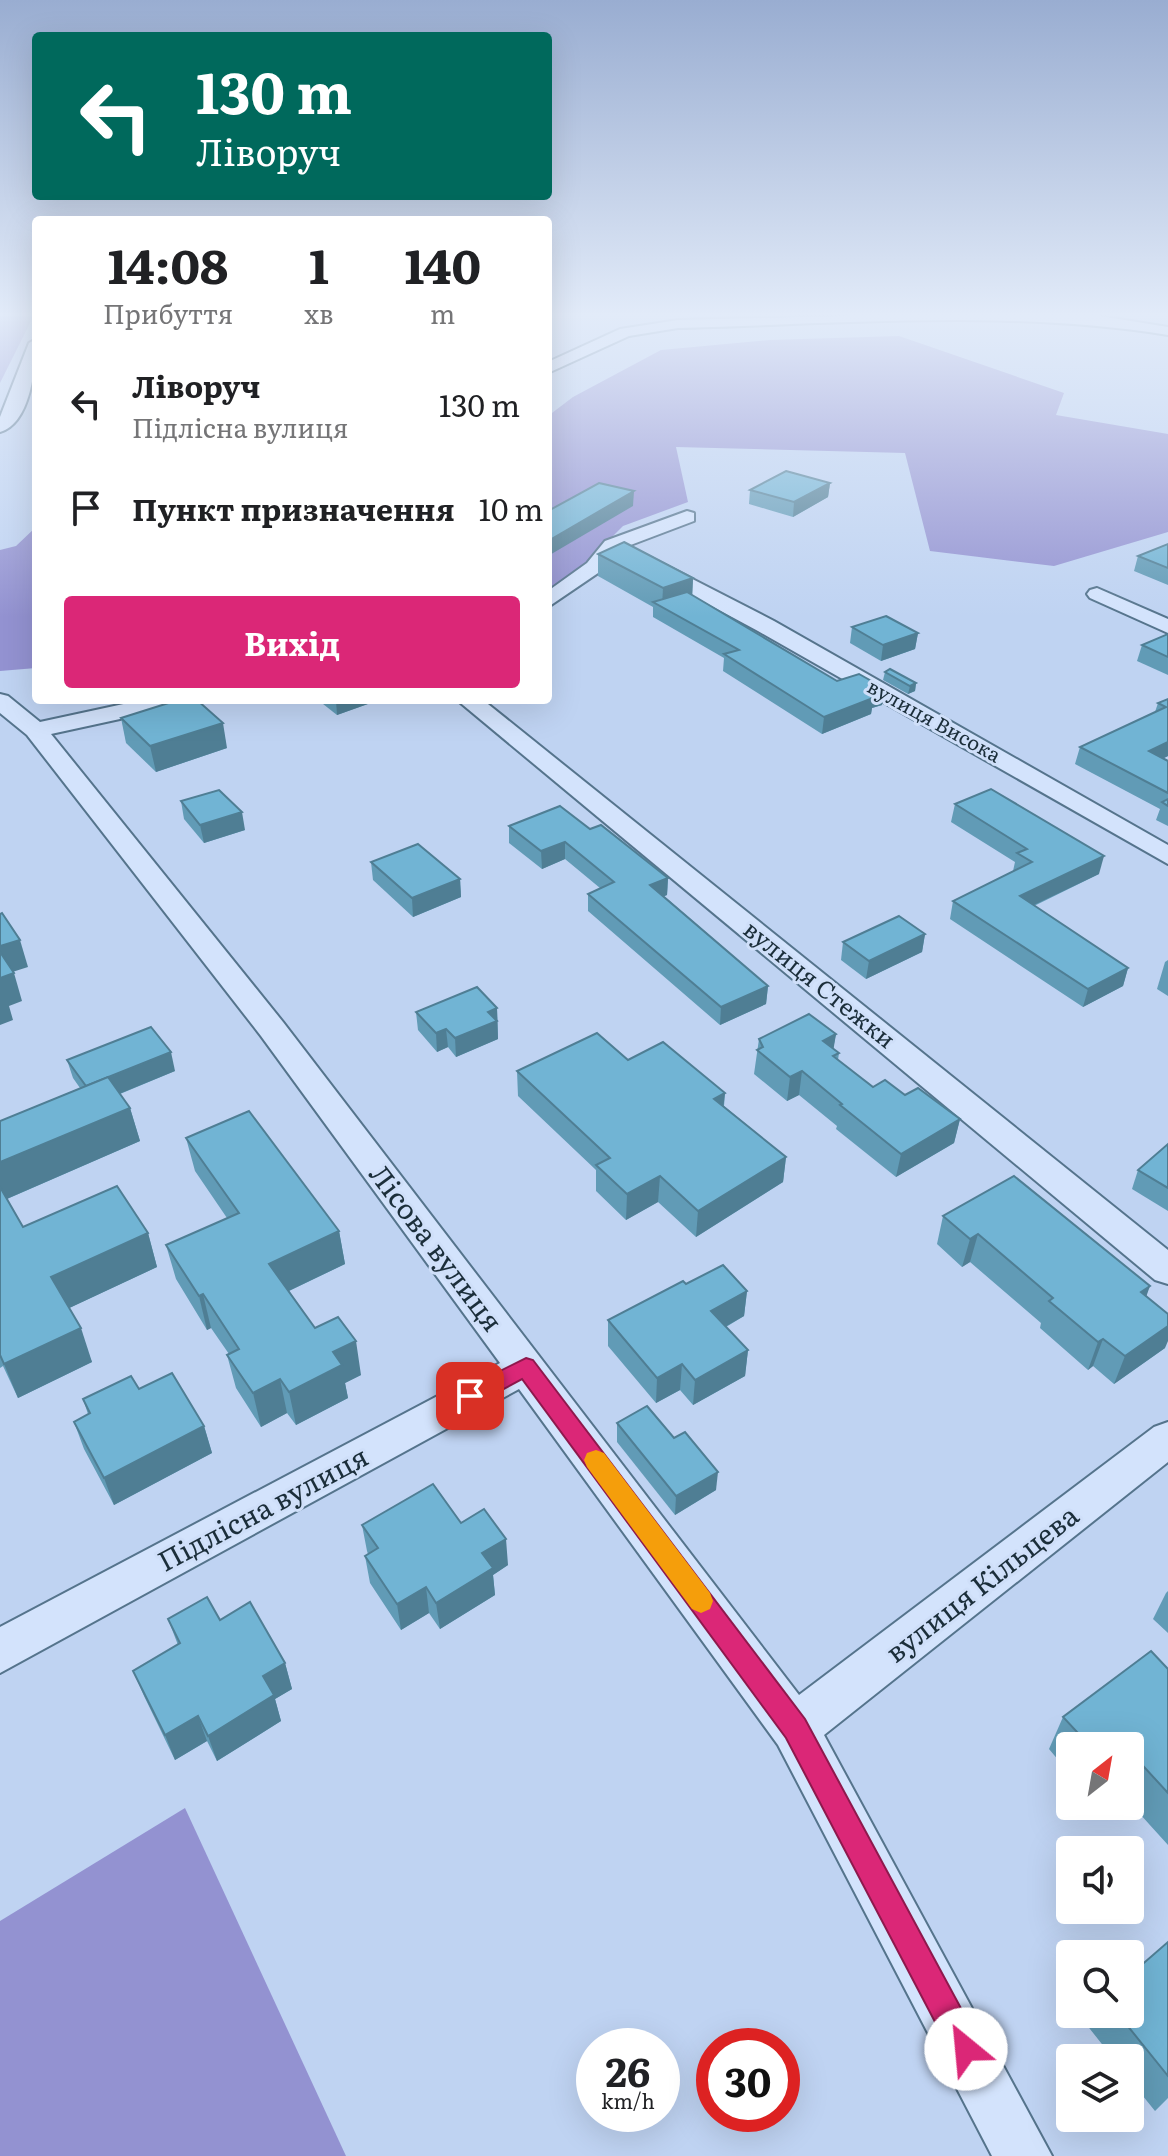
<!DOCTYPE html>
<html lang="uk">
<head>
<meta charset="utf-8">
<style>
	body { margin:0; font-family:Literata,serif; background:#f6f6f6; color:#202124; height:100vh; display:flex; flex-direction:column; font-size:30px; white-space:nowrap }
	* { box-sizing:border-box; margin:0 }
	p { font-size:26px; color:#757577 }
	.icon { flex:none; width:44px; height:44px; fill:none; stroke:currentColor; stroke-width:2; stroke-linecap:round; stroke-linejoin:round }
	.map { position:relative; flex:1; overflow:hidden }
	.sheet { position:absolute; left:32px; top:216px; width:520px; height:488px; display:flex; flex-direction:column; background:#fff; border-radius:8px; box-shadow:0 8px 32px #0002 }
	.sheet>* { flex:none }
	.hud { position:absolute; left:32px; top:32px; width:520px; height:168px; border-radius:8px; box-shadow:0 8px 32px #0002; background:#00695c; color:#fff; overflow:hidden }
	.needle { width:52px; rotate:31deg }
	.controls { position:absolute; left:1056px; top:1732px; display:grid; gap:16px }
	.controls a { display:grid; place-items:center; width:88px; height:88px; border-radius:8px; background:#fff; box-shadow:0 8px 32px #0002; font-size:40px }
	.speed { position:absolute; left:576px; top:2028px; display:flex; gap:16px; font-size:40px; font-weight:700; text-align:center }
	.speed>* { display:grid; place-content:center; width:104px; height:104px; border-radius:50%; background:#fff; box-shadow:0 8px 32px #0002; line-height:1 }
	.speed small { font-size:20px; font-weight:400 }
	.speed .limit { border:12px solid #d22; background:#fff; color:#111 }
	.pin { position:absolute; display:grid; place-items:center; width:68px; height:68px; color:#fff; margin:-34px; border-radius:16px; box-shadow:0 4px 12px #0006 }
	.me { position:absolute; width:88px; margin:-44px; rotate:332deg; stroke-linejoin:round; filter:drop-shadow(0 0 6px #0008) }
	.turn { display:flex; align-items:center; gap:28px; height:168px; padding:0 32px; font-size:36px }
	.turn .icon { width:104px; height:104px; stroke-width:2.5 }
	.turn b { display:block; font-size:56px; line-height:68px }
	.eta { display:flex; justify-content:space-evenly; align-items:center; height:136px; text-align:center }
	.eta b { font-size:48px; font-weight:700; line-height:56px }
	.primary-button { display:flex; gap:16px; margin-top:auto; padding:16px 32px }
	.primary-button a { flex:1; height:92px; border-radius:8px; background:#db2777; color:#fff; font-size:32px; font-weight:700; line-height:92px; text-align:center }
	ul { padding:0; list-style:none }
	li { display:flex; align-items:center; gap:24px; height:104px; padding:0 32px }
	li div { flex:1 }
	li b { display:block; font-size:30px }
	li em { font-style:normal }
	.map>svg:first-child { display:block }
</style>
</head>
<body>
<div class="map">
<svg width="1168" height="2156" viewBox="0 0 1168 2156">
	<rect width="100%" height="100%" fill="#bfd3f2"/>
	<g fill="#9392d1">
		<path d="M0 315H34L0 383Z"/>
		<path d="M899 336 1064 393 1056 415 1168 434V532L1054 566 930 551 905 453 676 447 688 502 623 526 565 584 548 596V416L573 397 661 350 770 340Z"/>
		<path d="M36 527V668L0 671V550L16 546Z"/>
		<path d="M185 1808 346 2156H0V1921Z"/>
	</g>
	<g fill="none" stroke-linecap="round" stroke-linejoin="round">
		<defs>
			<g id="street">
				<path d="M879 315H1094L1168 327V335C1007 309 841 324 678 328L629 336 548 373V362L620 329 678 320Z"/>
				<path d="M36 339C36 365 31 423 0 432V417L29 343Z"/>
				<path d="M687 511 694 513V521L628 546 774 621 1168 845V864L758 631 615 554 601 571 548 607V591L587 563 605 541Z"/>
				<path d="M1097 588 1168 619V633L1090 598 1087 594 1090 590Z"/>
				<path d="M0 694 8 696 40 722 142 700H187L175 707 51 734 283 1022 799 1695 1154 1427 1168 1422V1462L824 1735 1052 2156H992L778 1745 519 1389 0 1673V1627L500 1363 261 1036 27 735 0 713Z"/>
				<path d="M457 700H483L1168 1250V1284L1155 1280Z"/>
			</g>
		</defs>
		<use href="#street" stroke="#55748c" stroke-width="4"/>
		<use href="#street" fill="#d3e3fc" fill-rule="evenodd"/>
	</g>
	<g fill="#619bb6">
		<path d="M830 483 828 497 793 517 749 504 750 490Z"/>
		<path d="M1168 544V585L1134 571 1138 556Z"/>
		<path d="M598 554 693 578 692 595 837 681 882 705 872 708 871 714 822 734 723 671 724 658 653 617V607L598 576Z"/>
		<path d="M852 627 918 633 915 649 881 661 850 643Z"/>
		<path d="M1168 634V675L1137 661 1142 645Z"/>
		<path d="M885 672 916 683 915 691 908 694 883 680Z"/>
		<path d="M1168 699V756L1164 758 1168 761V826L1156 820 1160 809 1075 764 1080 747 1155 712 1158 703Z"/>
		<path d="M318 700H379L337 715Z"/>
		<path d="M121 718 227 748 156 772 126 743Z"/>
		<path d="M181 801 245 830 204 843 184 819Z"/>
		<path d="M955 804 1099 874 1034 906 1128 968 1123 986 1083 1007 950 919 953 901 1013 871 1015 862 951 822Z"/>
		<path d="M509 826 590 829 668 878 667 895 664 896 768 986 766 1004 720 1025 588 911V894L600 888 565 859 542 869 509 843Z"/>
		<path d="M371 862 460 879 461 897 413 917 373 880Z"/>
		<path d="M925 934 922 952 866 979 841 960 843 942Z"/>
		<path d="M1168 960V996L1157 989 1165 962Z"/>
		<path d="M497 1008 498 1039 456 1057 448 1047 437 1052 418 1030 416 1012Z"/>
		<path d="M836 1034 833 1049 839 1053 838 1060 873 1087 905 1095 960 1119 954 1143 896 1177 836 1129 837 1126 799 1095 787 1101 754 1074 759 1039Z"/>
		<path d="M67 1060 175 1071 120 1094 130 1108 140 1141 7 1199 23 1227 148 1233 157 1267 69 1308 92 1362 18 1398 3 1366 0 1368V1121L80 1088 73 1078Z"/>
		<path d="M628 1060 725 1093 724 1106 786 1157 783 1182 696 1237 658 1202 626 1220 596 1191V1170L518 1096 517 1071Z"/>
		<path d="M186 1138 339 1231 345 1264 289 1291 315 1328 361 1375 345 1383 348 1398 296 1425 287 1413 261 1427 236 1388 227 1355 229 1354 211 1328 207 1330 176 1279 166 1245 227 1218 195 1171Z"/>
		<path d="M1168 1144V1211L1132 1189 1138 1170Z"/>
		<path d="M943 1216 1146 1296 1165 1348 1114 1384 1093 1366 1088 1370 1040 1328 1041 1323 970 1262 962 1267 937 1244Z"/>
		<path d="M686 1284 747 1291 744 1316 726 1327 748 1350 745 1376 693 1405 680 1390 656 1403 608 1346V1320Z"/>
		<path d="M139 1389 204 1426 212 1453 114 1505 84 1449 74 1422 88 1414 83 1399Z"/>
		<path d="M617 1423 716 1490 675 1515 617 1442Z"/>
		<path d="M461 1523 508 1565 493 1575 495 1595 440 1629 429 1613 401 1630 370 1583 365 1556 368 1554 367 1551 362 1525Z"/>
		<path d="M1168 1591V1633L1153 1619 1166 1593Z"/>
		<path d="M168 1619 220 1620 285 1663 292 1689 275 1699 281 1721 217 1761 207 1741 175 1760 144 1696 133 1671 178 1645Z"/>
		<path d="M1168 1669V1845L1130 1803V1746H1070V1774L1049 1749 1063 1717Z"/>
		<path d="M1168 1942V2098L1155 2111 1130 2080V2058H1113L1086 2024 1093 2014H1130Z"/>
	</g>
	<g fill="#4f7e94">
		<path d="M830 483 828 497 793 517 794 502Z"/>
		<path d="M634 491 633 506 548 556V541Z"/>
		<path d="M693 578 692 601 662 607 663 588Z"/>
		<path d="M918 633 915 649 881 661 883 645Z"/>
		<path d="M916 683 915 691 908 694 910 686Z"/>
		<path d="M884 688 882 705 872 708 871 714 822 734 824 717 868 694Z"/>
		<path d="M336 700H379L337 715Z"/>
		<path d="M223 723 227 748 156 772 150 746Z"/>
		<path d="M1168 742V756L1144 768 1149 751Z"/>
		<path d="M242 812 245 830 204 843 200 825Z"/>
		<path d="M565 842V859L542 869 541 851Z"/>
		<path d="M1104 856 1099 874 1015 914 1020 896Z"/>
		<path d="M668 878 667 895 650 902V885Z"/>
		<path d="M460 879 461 897 413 917 412 898Z"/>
		<path d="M925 934 922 952 866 979 869 961Z"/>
		<path d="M20 940 28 967 6 974 0 957V946Z"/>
		<path d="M1128 968 1123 986 1083 1007 1088 989Z"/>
		<path d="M14 973 22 1001 9 1006 13 1020 0 1025V978Z"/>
		<path d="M768 986 766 1004 720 1025 721 1007Z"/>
		<path d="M497 1008 498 1039 456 1057 455 1038 488 1012Z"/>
		<path d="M446 1029 448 1047 437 1052 436 1033Z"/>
		<path d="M836 1034 832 1058 823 1041Z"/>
		<path d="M171 1052 175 1071 92 1105 86 1087Z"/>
		<path d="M802 1071 799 1095 787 1101 790 1077Z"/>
		<path d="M725 1093 722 1118 714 1099Z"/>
		<path d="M130 1108 140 1141 2 1201 0 1197V1162Z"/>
		<path d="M960 1119 954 1143 896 1177 901 1154Z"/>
		<path d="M786 1157 783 1182 696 1237 698 1211Z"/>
		<path d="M660 1176 658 1202 626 1220 627 1194Z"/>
		<path d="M339 1231 345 1264 276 1297 269 1264Z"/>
		<path d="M148 1233 157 1267 63 1311 51 1277Z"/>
		<path d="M978 1234 970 1262 962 1267 970 1239Z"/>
		<path d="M1150 1286 1140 1314 1141 1292Z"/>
		<path d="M747 1291 744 1316 709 1336 711 1311Z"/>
		<path d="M203 1294 211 1328 207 1330 199 1296Z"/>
		<path d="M1168 1326V1341L1165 1348 1114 1384 1125 1356Z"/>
		<path d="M81 1328 92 1362 18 1398 4 1364Z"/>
		<path d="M1103 1339 1093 1366 1088 1370 1098 1342Z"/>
		<path d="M356 1341 361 1375 345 1383 348 1398 296 1425 289 1392 333 1352Z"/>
		<path d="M748 1350 745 1376 693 1405 695 1380Z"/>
		<path d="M682 1364 680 1390 656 1403 657 1378Z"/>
		<path d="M280 1379 287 1413 261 1427 253 1393Z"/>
		<path d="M204 1426 212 1453 114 1505 104 1478Z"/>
		<path d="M718 1472 716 1490 675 1515 676 1496Z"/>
		<path d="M506 1539 508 1565 493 1575 495 1595 440 1629 436 1603 482 1553Z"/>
		<path d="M426 1587 429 1613 401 1630 397 1604Z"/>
		<path d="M285 1663 292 1689 275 1699 281 1721 217 1761 208 1736 263 1676Z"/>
		<path d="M198 1716 207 1741 175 1760 165 1735Z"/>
	</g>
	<g fill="#71b4d4" stroke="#4f7e94" stroke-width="2">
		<path d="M786 471 830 483 794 502 750 490Z"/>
		<path d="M599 483 634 491 548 541V511Z"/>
		<path d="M624 542 693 578 663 588 598 554Z"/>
		<path d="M1168 544V568L1138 556Z"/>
		<path d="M687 592 837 681 859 674 884 688 868 694 873 698 824 717 724 654 739 650 653 602Z"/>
		<path d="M886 616 918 633 883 645 852 627Z"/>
		<path d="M1168 634V657L1142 645Z"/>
		<path d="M890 669 916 683 910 686 885 672Z"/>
		<path d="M1168 699V742L1149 751 1168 761V793L1080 747 1166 707 1158 703Z"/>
		<path d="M178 700H197L223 723 150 746 121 718Z"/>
		<path d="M991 789 1104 856 1020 896 1128 968 1088 989 953 901 1032 862 1017 853 1027 849 955 804Z"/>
		<path d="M219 790 242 812 200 825 181 801Z"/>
		<path d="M1168 799V806L1162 802Z"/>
		<path d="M560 806 590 829 601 825 668 878 650 885 768 986 721 1007 588 894 614 882 565 842 541 851 509 826Z"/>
		<path d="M418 844 460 879 412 898 371 862Z"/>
		<path d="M2 913 20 940 0 946V914Z"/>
		<path d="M899 916 925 934 869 961 843 942Z"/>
		<path d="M0 952 14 973 0 978Z"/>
		<path d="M477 987 497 1008 488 1012 497 1021 455 1038 446 1029 436 1033 416 1012Z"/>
		<path d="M809 1014 836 1034 823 1041 839 1053 833 1056 873 1087 885 1080 905 1095 918 1088 960 1119 901 1154 840 1105 842 1104 802 1071 790 1077 757 1050 763 1047 759 1039Z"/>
		<path d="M151 1027 171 1052 86 1086 67 1060Z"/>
		<path d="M597 1033 628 1060 663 1042 725 1093 714 1099 786 1157 698 1211 660 1176 627 1194 596 1165 610 1158 517 1071Z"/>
		<path d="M108 1077 130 1108 0 1162V1121Z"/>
		<path d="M249 1111 339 1231 269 1264 315 1328 338 1317 356 1341 333 1352 342 1365 289 1392 280 1379 253 1393 227 1355 239 1349 203 1294 199 1296 166 1245 239 1213 186 1138Z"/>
		<path d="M1168 1144V1188L1138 1170Z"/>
		<path d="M1014 1176 1150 1286 1141 1292 1168 1314V1326L1125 1356 1103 1339 1098 1342 1049 1301 1053 1298 978 1234 970 1239 943 1216Z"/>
		<path d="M117 1186 148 1233 51 1277 81 1328 4 1364 0 1355V1187L23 1227Z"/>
		<path d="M723 1265 747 1291 711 1311 748 1350 695 1380 682 1364 657 1378 608 1320 683 1281 686 1284Z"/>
		<path d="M172 1373 204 1426 104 1478 74 1422 90 1413 83 1399 131 1376 139 1389Z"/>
		<path d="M647 1406 674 1438 685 1432 718 1472 676 1496 617 1423Z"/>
		<path d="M433 1484 461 1523 484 1509 506 1539 482 1553 493 1568 436 1603 426 1587 397 1604 365 1556 378 1548 362 1525Z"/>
		<path d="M207 1597 220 1620 250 1602 285 1663 263 1676 274 1695 208 1736 198 1716 165 1735 133 1671 180 1643 168 1619Z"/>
		<path d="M1151 1651 1168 1669V1793L1134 1756 1130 1760V1746H1090L1063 1717Z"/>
		<path d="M1168 1942V2076L1118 2014H1130V1975Z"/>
	</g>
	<linearGradient id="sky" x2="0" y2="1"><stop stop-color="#99add1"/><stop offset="0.51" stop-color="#e2ebf9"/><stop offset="1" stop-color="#e2ebf9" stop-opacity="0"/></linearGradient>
	<rect width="1168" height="617" fill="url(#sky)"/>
	<path fill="#db2777" stroke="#8e194d" stroke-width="2" d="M526 1358 533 1360 805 1719 977 2038 982 2049 977 2060 966 2065 955 2060 786 1738 522 1379 478 1403H462L459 1396 462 1390Z"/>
	<path fill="#f59e0b" d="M596 1450 604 1453 710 1593 713 1601 710 1609 701 1613 692 1609 587 1467 584 1460 587 1453Z"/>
	<g text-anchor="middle" stroke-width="6" stroke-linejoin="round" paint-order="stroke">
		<g font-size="20" fill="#1b2e3a" stroke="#cfdff9">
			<text transform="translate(934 721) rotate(29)" y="7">вулиця Висока</text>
		</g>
		<g font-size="24" fill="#1b2e3a" stroke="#cfdff9">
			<text transform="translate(819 985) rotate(39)" y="8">вулиця Стежки</text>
		</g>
		<g font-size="28" fill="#1b2e3a" stroke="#cfdff9">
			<text transform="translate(436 1248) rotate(53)" y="10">Лісова вулиця</text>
			<text transform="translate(263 1509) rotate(-28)" y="10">Підлісна вулиця</text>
			<text transform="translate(982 1584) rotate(-38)" y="10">вулиця Кільцева</text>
		</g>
	</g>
</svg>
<div class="controls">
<a><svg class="needle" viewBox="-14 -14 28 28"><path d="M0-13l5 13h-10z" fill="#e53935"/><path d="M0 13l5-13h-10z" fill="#757577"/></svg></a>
<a><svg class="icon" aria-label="sound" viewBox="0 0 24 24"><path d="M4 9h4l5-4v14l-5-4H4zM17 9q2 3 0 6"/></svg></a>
<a><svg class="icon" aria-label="search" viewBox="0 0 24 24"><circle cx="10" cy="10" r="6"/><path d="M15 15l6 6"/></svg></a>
<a><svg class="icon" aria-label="layers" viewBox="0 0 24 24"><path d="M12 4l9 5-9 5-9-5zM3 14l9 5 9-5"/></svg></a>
</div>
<div class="speed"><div>26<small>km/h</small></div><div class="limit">30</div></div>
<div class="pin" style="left:470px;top:1396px;background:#d93025"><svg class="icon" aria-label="arrive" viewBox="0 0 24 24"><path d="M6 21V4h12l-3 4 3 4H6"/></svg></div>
<svg class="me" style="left:966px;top:2049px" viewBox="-20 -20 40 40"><circle r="19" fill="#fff"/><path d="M0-13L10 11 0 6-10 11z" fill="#db2777"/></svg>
<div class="hud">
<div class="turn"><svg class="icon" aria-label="left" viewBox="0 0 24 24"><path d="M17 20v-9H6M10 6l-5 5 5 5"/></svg><div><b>130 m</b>Ліворуч</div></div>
</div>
<section class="sheet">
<div class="eta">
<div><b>14:08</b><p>Прибуття</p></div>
<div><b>1</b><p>хв</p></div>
<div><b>140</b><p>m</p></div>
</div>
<ul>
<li><svg class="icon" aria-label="left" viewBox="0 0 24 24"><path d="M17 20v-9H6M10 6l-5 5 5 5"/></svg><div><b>Ліворуч</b><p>Підлісна вулиця</p></div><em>130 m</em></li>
<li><svg class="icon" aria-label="arrive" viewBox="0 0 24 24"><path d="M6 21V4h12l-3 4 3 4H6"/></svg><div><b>Пункт призначення</b></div><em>10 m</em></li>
</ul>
<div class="primary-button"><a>Вихід</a></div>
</section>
</div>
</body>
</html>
